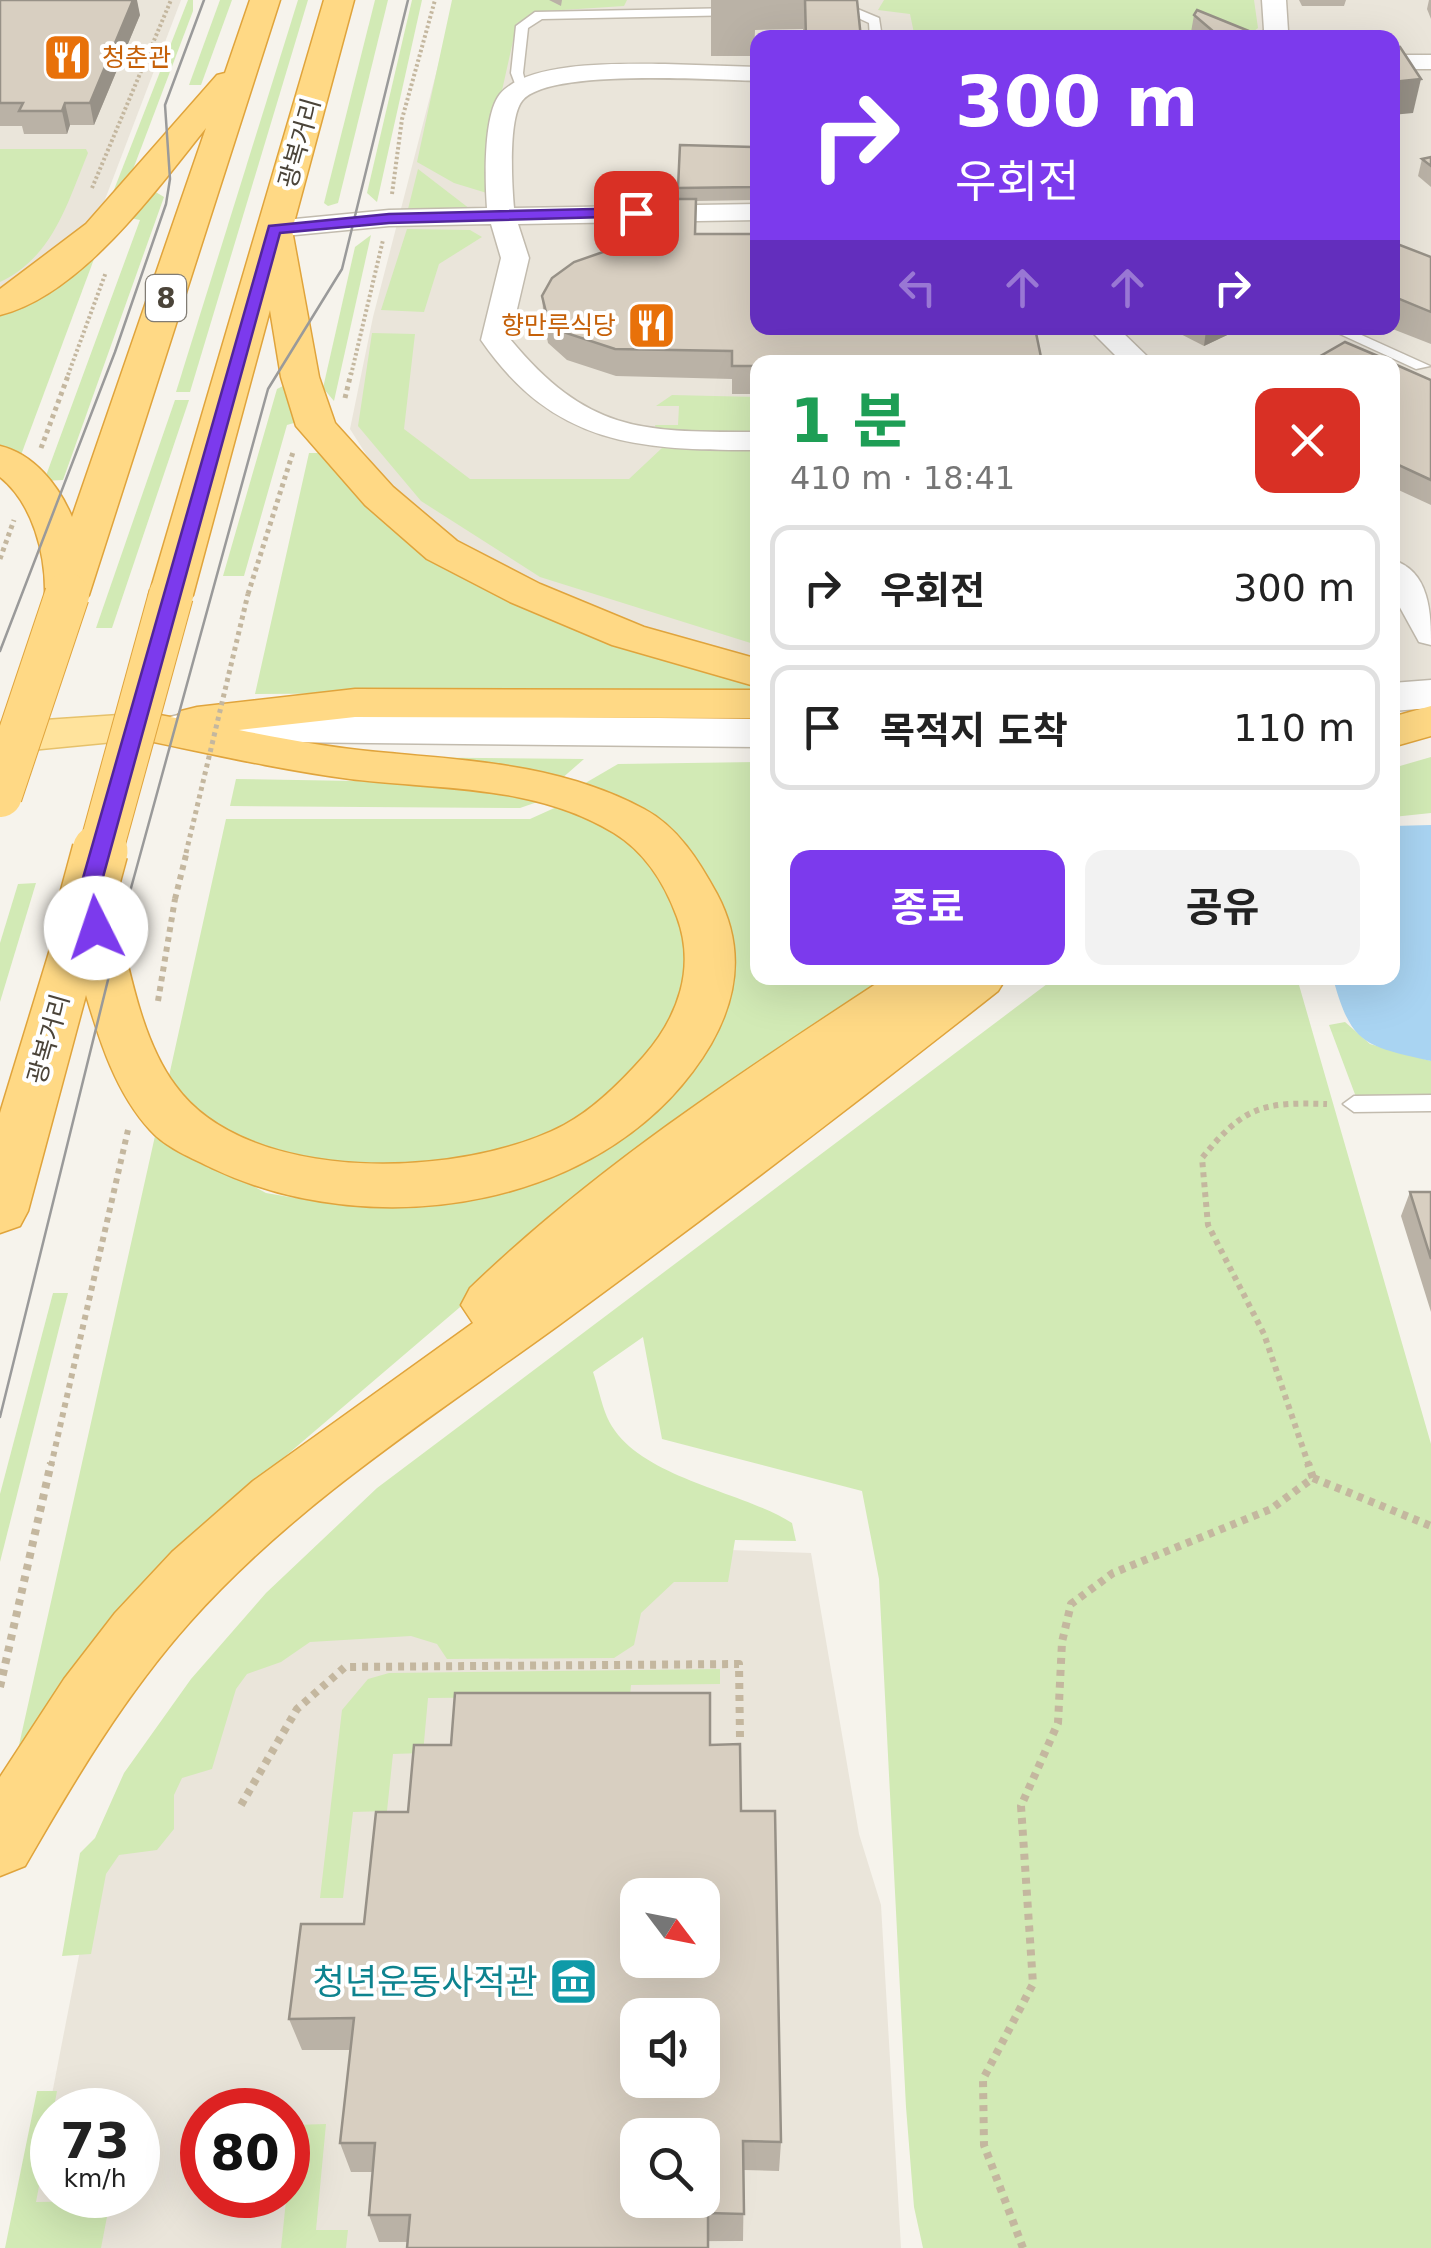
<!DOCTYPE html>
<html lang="ko">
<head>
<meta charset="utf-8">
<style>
	body { margin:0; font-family:"DejaVu Sans","Noto Sans KR",sans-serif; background:#f2f2f2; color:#222; height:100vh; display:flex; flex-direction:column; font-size:38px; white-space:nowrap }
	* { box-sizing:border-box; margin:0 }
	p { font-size:32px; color:#767676 }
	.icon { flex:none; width:55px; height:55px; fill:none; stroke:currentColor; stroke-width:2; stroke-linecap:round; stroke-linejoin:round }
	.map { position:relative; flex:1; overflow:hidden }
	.details { position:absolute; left:750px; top:355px; width:650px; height:630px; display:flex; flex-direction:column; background:#fff; border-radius:20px; box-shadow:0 10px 40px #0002 }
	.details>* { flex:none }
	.hud { position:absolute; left:750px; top:30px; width:650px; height:305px; border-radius:20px; box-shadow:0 10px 40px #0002; background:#7c3aed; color:#fff; overflow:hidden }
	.needle { width:65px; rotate:122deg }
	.fabs { position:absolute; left:620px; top:1878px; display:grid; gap:20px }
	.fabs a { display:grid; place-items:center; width:100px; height:100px; border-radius:20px; background:#fff; box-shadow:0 10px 40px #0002; font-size:50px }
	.speed { position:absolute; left:30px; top:2088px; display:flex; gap:20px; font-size:50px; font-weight:700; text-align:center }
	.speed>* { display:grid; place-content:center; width:130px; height:130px; border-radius:50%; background:#fff; box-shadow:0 10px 40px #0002; line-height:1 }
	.speed small { font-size:25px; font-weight:400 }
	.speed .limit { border:15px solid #d22; background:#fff; color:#111 }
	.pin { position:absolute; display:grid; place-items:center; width:85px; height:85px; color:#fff; margin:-42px; border-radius:20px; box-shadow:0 5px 15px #0006 }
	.me { position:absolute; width:110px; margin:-55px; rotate:356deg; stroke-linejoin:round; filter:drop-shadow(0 0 8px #0008) }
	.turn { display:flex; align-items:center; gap:35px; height:210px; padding:0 40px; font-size:45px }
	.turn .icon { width:130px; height:130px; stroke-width:2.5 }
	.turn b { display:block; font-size:70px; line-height:85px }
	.lanes { display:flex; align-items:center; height:95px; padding:0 40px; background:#0003; justify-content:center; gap:50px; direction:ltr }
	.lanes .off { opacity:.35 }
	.round { display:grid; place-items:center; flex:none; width:105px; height:105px; border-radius:20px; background:#f2f2f2 }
	.summary { display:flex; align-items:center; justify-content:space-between; height:170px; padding:0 40px }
	h1 { font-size:60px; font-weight:700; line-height:75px; color:#1e9e55 }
	.cta { display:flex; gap:20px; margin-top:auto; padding:20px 40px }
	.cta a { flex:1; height:115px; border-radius:20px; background:#7c3aed; color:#fff; font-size:40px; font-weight:700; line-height:115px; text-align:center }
	.cta a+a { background:#f2f2f2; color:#222 }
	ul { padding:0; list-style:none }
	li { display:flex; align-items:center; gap:30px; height:125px; margin:0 20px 15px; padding:0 20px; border:5px solid #e0e0e0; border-radius:20px }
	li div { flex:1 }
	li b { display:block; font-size:38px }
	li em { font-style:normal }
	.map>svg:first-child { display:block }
</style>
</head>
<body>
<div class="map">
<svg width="1431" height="2248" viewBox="0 0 1431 2248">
	<rect width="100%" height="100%" fill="#f6f3ec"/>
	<g fill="#eae5da" fill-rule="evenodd">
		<path d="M0 0H181L101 210 65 251 0 291Z"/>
		<path d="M455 0H1431V682L1393 684 1392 362H758L757 659 599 614 479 556 388 489 350 429 373 317ZM758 38H1392V328H758Z"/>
		<path d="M340 1536 811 1553 859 1834 881 1905 901 2248H22L98 1858ZM638 1895H702V1960H638ZM638 2015H702V2080H638ZM52 2110H138V2195H52ZM202 2110H288V2195H202ZM638 2135H702V2200H638Z"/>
	</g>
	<g fill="#d2eab5">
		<path d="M188 0H193V11L132 172 110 200Z"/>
		<path d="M220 0H232L201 85H189Z"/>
		<path d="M298 0H308L190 392H176Z"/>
		<path d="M375 0H388L338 203 328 206 324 203Z"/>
		<path d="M412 0H422L377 202 367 193Z"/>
		<path d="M452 0H627L624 6 547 11 517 23 499 104 490 194 454 183 417 162Z"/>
		<path d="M884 0H1254L1258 28 1245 38H915L910 14 878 10Z"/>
		<path d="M0 149H86L88 153C67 204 53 257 0 282Z"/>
		<path d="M418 169 470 209H408Z"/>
		<path d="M154 191 164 197 63 480 44 481 140 220 130 218Z"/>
		<path d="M407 229 470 230 482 237 439 264 424 312 381 310Z"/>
		<path d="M371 235 334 401 323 388 355 247Z"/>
		<path d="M97 251 21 455 0 445V312Z"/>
		<path d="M372 333 415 334 404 429 470 479H629L662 448 757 450V645L540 577 421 501 358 426Z"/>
		<path d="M285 385 304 420 287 425 244 576H223L277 389Z"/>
		<path d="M672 395 757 397V438L656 429 655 425H678L679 406H656Z"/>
		<path d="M175 400H189L112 628H96Z"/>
		<path d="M309 453H323L389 523 758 680 757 691 255 694Z"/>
		<path d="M376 757 584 759 560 780Z"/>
		<path d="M1431 757V813L1393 817V768Z"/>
		<path d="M757 762 758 978H882L589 1197 268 1471 13 1772 157 1127 185 1149 266 1193 325 1203 393 1206 589 1152 729 955 582 785 618 764Z"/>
		<path d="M236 779 470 783 546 799 520 808 230 806Z"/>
		<path d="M561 805 618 833 671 886 696 969 679 1023 584 1121 528 1146 398 1174 271 1154 178 1101 169 1076 226 819H530Z"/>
		<path d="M36 883 0 1002V943L18 884Z"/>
		<path d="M1055 978H1297L1431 1444V2248H923L914 2207 906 2107 879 1579 862 1491 662 1439 643 1337 593 1372C598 1386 601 1403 607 1417 634 1478 741 1490 792 1523L796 1541 735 1540 728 1582H674L641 1613 634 1645 614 1658 447 1659 437 1644 411 1636 310 1642 281 1662 247 1674 236 1689 212 1769 182 1778 174 1795V1829L157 1850 119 1855 106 1874 91 1954 62 1956 80 1853 95 1838 124 1773 191 1679 266 1593 377 1488Z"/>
		<path d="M1345 1022 1370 1044 1431 1061V1095L1356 1097 1329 1025Z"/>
		<path d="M53 1293H68L0 1562V1494Z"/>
		<path d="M720 1669V1684L631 1685 630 1696 428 1698 423 1753 393 1754 387 1811 353 1812 343 1898H320L342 1710 368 1679 389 1673Z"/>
		<path d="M37 2091H57L36 2202 110 2201 101 2248H5Z"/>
		<path d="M326 2124 316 2230H348L346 2248H281L294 2125Z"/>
	</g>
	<path fill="#a9d4f2" d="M1431 825V1061C1365 1046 1351 1045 1333 978H1392L1393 826Z"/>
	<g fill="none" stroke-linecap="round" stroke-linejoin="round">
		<defs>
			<g id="service">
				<path d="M819 0H836L879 18 882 38H870L869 23Z"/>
				<path d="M738 8 742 9V15L542 19 528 28 523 73 527 89H517L511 73 516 26 535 12Z"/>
				<path d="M1327 328H1346L1430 366 1416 369Z"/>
				<path d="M1431 1095V1111L1354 1112 1343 1104 1354 1096Z"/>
			</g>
			<g id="minor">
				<path d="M1262 0H1286L1288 31 1283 38H1258L1264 30Z"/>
				<rect x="1392" y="55" width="39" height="14"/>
				<path d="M665 64 758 67V81C714 80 547 68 522 101 508 119 512 185 514 208L758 204V220L518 224 529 258 510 339C588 433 641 432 758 432V450C638 450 554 446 481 340L501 258 491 224 389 226 274 237 260 229 274 221 389 210 487 208C485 181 483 115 500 94 529 60 624 64 665 64Z"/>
				<path d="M1088 328H1118L1153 362H1122Z"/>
				<path d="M1392 560C1430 570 1431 614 1431 645L1419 642 1392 593Z"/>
			</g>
			<g id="tertiary">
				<path d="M1431 680V708L1392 711V683Z"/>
				<path d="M186 713 758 719V747L186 741 170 737 163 727 170 717Z"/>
			</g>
			<path id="primary" d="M149 713 165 717 172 727 165 737 0 753V723Z"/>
			<g id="trunk">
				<path d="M250 0H280L89 595 82 604 67 608 52 604 45 595C46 555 33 503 0 477V446C34 454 59 486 72 517L206 128C156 190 81 295 0 315V289L86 224 217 75 225 73Z"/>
				<path d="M324 0H354L292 230 319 377 335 423 393 487 457 541 540 584 644 627 758 659V687L612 645 510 602 427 559 365 505 296 426 281 377 270 310 193 595 186 604 171 608 156 604 149 595Z"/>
				<path d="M355 689 758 690V718L355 717 239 730C289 740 338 749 389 753 477 761 564 766 644 809 678 827 699 861 717 894 744 945 739 995 711 1044 615 1208 377 1246 214 1169 192 1158 166 1148 150 1130 116 1093 100 1042 86 995L28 1211 20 1226 0 1233V1113L69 887 87 882 105 887 112 899C128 958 138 1035 175 1085 248 1187 464 1178 564 1125 594 1109 621 1082 644 1056 678 1017 696 968 677 917 665 884 645 852 614 833 534 784 440 790 350 779 282 770 216 755 149 741L133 737 126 727 133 717 149 713 176 718 181 711 197 707Z"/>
				<path d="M1431 706V736L1392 747V717Z"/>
				<path d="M885 978H1006L998 991C854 1105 708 1216 559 1325 432 1417 295 1504 190 1622 124 1696 74 1781 25 1866L0 1876V1777L64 1679 115 1613 172 1552 253 1481 473 1323 461 1305 470 1288C596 1167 740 1073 885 978Z"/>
			</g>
		</defs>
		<use href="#service" stroke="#c2bbae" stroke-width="3"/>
		<use href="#minor" stroke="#c2bbae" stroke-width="3"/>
		<use href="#tertiary" stroke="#c2bbae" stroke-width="3"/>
		<use href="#primary" stroke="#e6c16a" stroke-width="3"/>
		<use href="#trunk" stroke="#e0a43c" stroke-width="3"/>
		<g stroke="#c4b79f" stroke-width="4" stroke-dasharray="2.5 2.5" stroke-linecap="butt">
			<path d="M92 188 171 0"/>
			<path d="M392 194 402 119 435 0"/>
			<path d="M68 375 106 272"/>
			<path d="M351 375 383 240"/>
		</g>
		<g stroke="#c4b79f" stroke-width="5" stroke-dasharray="4 4" stroke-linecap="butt">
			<path d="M345 398 351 373"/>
			<path d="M41 448 69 373"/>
			<path d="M0 559 14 520"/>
			<path d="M248 594 294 449"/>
		</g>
		<g stroke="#c4b79f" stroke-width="6" stroke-dasharray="5 5" stroke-linecap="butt">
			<path d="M158 1001 175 899"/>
			<path d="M51 1466 128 1130"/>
			<path d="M1309 1466 1264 1334 1208 1225 1202 1158C1244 1106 1262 1102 1327 1104"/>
		</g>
		<g stroke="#c4b79f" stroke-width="8" stroke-dasharray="6 6" stroke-linecap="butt">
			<path d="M1313 1478 1431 1526"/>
			<path d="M0 1687 51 1463"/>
			<path d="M241 1805 297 1709 345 1667 739 1664 740 1738"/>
			<path d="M1023 2248 984 2145 983 2079 1033 1984 1021 1806 1058 1723 1062 1642 1071 1604 1113 1573 1271 1509 1313 1478 1308 1463"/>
		</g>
		<use href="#service" fill="#fff" fill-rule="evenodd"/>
		<use href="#minor" fill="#fff" fill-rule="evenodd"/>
		<use href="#tertiary" fill="#fff" fill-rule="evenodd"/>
		<use href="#primary" fill="#ffe39c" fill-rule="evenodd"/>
		<use href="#trunk" fill="#ffd985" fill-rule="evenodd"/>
		<g stroke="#9a9a9a" stroke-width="2.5">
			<path d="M0 651 115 352 166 204 170 179 165 105 204 0"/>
			<path d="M0 1417 128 899 268 389 342 269 408 0"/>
		</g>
		<defs>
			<g id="trunk-bridge-far1">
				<path d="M0 795 67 595"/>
				<path d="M100 853 171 595"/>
			</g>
			<path id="trunk-bridge" d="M87 899 100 851"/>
		</defs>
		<use href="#trunk-bridge-far1" stroke="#e0a43c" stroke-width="46" stroke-linecap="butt"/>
		<use href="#trunk-bridge" stroke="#e0a43c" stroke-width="58" stroke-linecap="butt"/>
		<path stroke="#c4b79f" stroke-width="5" stroke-dasharray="4 4" stroke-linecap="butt" d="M186 853 248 594"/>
		<path stroke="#c4b79f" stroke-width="6" stroke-dasharray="5 5" stroke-linecap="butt" d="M175 899 187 851"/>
		<use href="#trunk-bridge-far1" stroke="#ffd985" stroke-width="44"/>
		<use href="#trunk-bridge" stroke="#ffd985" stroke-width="55"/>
	</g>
	<g fill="#bab2a6">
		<path d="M0 0 140 15 94 125H70L67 134H24L22 126H0Z"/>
		<path d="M549 0H562L561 6Z"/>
		<path d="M711 0H857L861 38H803V29L755 30 754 56H711Z"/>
		<path d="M1299 0H1346L1344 6H1302Z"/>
		<path d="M1429 0H1431V19L1427 9Z"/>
		<path d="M1194 15 1266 38H1190Z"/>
		<path d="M753 147V200L696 201V234L758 362V394H732V379L616 376 567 360 548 343 544 323 542 296 660 244 678 199V188Z"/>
		<path d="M1431 157V187L1418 176 1422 159Z"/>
		<path d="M1392 242 1431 257V344L1390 328H1392Z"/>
		<path d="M1169 328H1242L1204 346Z"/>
		<path d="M1392 363 1431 380V505L1392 487Z"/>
		<path d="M1410 1192H1431V1312L1401 1216Z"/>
		<path d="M710 1745 741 1811 781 2142 779 2171 744 2170 743 2241 379 2242 369 2215 373 2172H351L340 2143 350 2050H302L289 2019 364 1924 408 1812Z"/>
	</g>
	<g fill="#979187">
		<path d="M130 0H137L140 15 94 125 90 103Z"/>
		<path d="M1421 79 1413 113 1392 115V82Z"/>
		<path d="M65 103 70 125 67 134 62 111Z"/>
		<path d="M1212 328H1242L1204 346 1206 330Z"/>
	</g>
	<g fill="#d8cfc1" stroke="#979187" stroke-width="2.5" fill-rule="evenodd">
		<path d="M0 0H133L90 103H65L62 111H19L23 103H0Z"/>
		<path d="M805 0H857L861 38H806Z"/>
		<path d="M1197 10 1266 38H1221L1194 15Z"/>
		<path d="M1400 47 1421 79 1392 82V49Z"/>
		<path d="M680 145 753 147V187L678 188Z"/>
		<path d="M1431 157V166L1422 159Z"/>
		<path d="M662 199H696L695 234H758V328H1035L1042 362H758V366H732V351L615 349 566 333 547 316 542 296 552 278 574 262 606 251 660 244Z"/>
		<path d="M1392 242 1431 257V312L1392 296Z"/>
		<path d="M1345 342 1392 362H1310Z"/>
		<path d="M1392 363 1431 380V480L1392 462Z"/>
		<path d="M1410 1192H1431V1259Z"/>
		<path d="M455 1693H710V1745L740 1744 741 1811H775L781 2142 743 2141 744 2214 708 2213V2248H407L410 2215H369L375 2143H340L354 2018 289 2019 301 1924H364L376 1812H408L414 1745H451ZM638 1895H702V1960H638ZM638 2015H702V2080H638ZM638 2135H702V2200H638Z"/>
	</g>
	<path fill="#7c3aed" stroke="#51269a" stroke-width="2.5" d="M636 208 641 216 389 223 280 233 97 899 106 928 96 935 88 933 77 899 269 226 389 214Z"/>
	<defs>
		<symbol id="restaurant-square" viewBox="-11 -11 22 22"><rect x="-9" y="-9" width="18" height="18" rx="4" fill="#e8710a" stroke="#fff"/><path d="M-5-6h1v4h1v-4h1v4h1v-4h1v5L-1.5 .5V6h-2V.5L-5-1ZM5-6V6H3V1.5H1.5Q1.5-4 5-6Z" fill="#fff"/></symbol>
		<symbol id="museum-square" viewBox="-11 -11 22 22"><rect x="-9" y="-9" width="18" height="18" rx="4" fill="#0f9aa8" stroke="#fff"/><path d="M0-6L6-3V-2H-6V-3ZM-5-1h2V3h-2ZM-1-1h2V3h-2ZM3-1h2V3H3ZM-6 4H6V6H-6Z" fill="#fff"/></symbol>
	</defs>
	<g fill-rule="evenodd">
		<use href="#restaurant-square" x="40" y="30" width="55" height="55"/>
		<use href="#restaurant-square" x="624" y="298" width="55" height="55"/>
		<use href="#museum-square" x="546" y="1954" width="55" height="55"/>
	</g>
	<g text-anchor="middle" stroke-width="8" stroke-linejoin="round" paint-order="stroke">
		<g font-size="25" fill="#c56008" stroke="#fff" text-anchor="start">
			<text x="102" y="66">청춘관</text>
			<text x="616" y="334" text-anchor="end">향만루식당</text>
		</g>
		<g font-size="25" fill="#4b4439" stroke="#fff">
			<text transform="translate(299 143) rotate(-74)" y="9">광복거리</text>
			<text transform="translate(48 1039) rotate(-74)" y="9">광복거리</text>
		</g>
		<rect fill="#fff" stroke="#817c74" stroke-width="2.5" x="146" y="275" width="40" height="46" rx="8"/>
		<g font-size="28" font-weight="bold" fill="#4b4439">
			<text x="166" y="308">8</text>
		</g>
		<g font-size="35" fill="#0d838f" stroke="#fff" text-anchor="end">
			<text x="538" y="1994">청년운동사적관</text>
		</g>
	</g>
</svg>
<div class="fabs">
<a><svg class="needle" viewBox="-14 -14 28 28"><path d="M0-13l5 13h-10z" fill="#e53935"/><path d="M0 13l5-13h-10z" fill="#767676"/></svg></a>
<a><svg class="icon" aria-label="sound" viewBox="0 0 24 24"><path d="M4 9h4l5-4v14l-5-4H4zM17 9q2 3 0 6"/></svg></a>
<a><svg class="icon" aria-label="search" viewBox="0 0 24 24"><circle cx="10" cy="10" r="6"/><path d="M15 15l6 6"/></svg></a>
</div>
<div class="speed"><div>73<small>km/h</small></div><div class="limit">80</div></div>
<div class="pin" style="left:636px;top:213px;background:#d93025"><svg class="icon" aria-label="arrive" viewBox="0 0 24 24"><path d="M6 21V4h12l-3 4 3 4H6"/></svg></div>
<svg class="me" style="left:96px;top:928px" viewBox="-20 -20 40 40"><circle r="19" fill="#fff"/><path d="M0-13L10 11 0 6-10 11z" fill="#7c3aed"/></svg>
<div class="hud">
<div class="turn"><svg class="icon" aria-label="right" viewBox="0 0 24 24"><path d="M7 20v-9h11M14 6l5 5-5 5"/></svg><div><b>300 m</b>우회전</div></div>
<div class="lanes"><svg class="icon off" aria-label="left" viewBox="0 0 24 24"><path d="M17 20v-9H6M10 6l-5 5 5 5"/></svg><svg class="icon off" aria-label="ahead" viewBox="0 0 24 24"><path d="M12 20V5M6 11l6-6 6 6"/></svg><svg class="icon off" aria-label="ahead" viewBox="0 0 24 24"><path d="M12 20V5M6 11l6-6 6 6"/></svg><svg class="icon" aria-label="right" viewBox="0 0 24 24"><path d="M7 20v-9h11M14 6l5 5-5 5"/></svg></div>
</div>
<section class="details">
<div class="summary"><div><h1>1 분</h1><p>410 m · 18:41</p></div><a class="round" style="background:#d93025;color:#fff"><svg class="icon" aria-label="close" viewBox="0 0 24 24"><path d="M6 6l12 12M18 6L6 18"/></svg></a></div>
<ul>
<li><svg class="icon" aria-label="right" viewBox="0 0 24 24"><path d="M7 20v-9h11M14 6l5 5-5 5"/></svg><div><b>우회전</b></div><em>300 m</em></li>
<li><svg class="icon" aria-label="arrive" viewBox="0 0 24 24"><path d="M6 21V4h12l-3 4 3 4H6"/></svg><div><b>목적지 도착</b></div><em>110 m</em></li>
</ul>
<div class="cta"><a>종료</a><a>공유</a></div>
</section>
</div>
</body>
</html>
